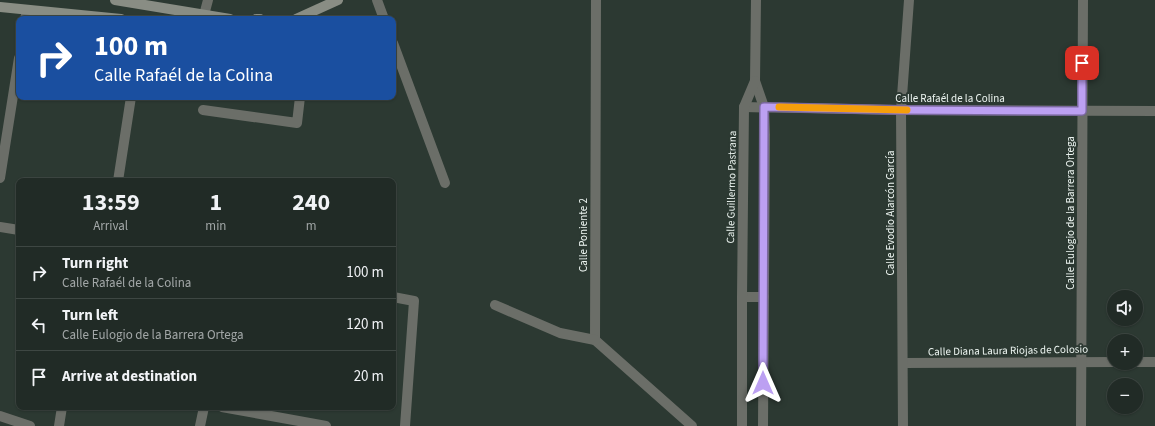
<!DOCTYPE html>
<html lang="en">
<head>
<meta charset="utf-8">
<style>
	body { margin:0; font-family:"Source Sans 3",sans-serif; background:#29332e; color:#f1f3f6; height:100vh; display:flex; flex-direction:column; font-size:15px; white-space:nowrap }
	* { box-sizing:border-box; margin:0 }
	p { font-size:13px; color:#a2a7a7 }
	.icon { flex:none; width:22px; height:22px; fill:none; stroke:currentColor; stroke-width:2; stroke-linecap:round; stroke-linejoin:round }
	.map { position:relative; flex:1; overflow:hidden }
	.details { position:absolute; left:16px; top:178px; width:380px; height:232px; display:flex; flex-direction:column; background:#212b26; border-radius:8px; box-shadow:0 1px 3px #0004,0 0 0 1px #3e4743 }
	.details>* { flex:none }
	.top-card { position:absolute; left:16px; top:16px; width:380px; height:84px; border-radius:8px; box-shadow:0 1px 3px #0004,0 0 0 1px #3e4743; background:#1a4fa0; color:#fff; overflow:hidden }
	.fabs { position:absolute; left:1107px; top:290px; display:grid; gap:8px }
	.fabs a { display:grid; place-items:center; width:36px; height:36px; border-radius:50%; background:#212b26; box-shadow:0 1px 3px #0004,0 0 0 1px #3e4743; font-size:20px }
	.pin { position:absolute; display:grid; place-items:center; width:34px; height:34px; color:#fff; margin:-17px; border-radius:8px; box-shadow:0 2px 6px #0006 }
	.me { position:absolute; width:44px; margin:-22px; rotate:0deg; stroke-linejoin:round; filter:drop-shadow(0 0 3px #0008) }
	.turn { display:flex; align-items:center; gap:14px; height:84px; padding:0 12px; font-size:18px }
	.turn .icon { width:52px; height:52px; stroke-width:2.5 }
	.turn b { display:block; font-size:28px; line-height:34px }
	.eta { display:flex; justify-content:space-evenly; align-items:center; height:68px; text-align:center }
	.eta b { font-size:24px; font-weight:700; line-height:28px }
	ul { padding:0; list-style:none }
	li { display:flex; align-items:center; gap:12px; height:52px; padding:0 12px; border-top:1px solid #3e4743 }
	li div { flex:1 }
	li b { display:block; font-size:15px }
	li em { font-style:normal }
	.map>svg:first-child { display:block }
</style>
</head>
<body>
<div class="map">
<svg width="1155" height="426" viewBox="0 0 1155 426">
	<rect width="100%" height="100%" fill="#2c3932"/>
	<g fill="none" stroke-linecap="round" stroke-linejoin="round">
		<g stroke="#6b6e68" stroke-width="10">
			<path d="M377 0 384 19"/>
			<path d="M596 0 595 340 692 426"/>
			<path d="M756 0 755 81 764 107 765 135 763 426"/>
			<path d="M204 15 208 0"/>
			<path d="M25 19 27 11"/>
			<path d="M393 43 445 183"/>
			<path d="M744 107 901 110 1155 111"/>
			<path d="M203 110 297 123 300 97"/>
			<path d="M0 178 19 58"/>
			<path d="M118 181 131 97"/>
			<path d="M0 227 19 230"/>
			<path d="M393 297 414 301 405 426"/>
			<path d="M742 297H764"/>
			<path d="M495 305 560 333 595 340"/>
			<path d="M1136 362H1155"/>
			<path d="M903 363 1114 362"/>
			<path d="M222 407 326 426"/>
			<path d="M0 416 30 426"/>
			<path d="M59 426 62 407"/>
			<path d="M200 426 204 407"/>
			<path d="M742 426V297L744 107 755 81"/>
			<path d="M903 426 901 110 909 0"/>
			<path d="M1081 426 1083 0"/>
		</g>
		<g stroke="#898d84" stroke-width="10">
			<path d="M115 0 230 19"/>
			<path d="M0 7 121 19"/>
			<path d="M256 19H260"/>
			<path d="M296 19 338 0"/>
		</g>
	</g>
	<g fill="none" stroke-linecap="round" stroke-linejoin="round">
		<defs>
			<path id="route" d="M763 383 764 107 901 110 1082 111V63"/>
		</defs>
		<use href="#route" stroke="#7a689d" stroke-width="10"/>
		<use href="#route" stroke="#bca0f2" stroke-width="7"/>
		<path stroke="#f59e0b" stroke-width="7" d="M779 107 907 110"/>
	</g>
	<g text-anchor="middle" stroke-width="4" stroke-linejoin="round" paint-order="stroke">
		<g font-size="11" fill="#edf5f1" stroke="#2c3932">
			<text x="950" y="102">Calle Rafaél de la Colina</text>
			<text transform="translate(731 187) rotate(-89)" y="4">Calle Guillermo Pastrana</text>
			<text transform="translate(890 213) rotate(-90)" y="4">Calle Evodio Alarcón García</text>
			<text transform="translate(1070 213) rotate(-90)" y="4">Calle Eulogio de la Barrera Ortega</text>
			<text transform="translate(583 235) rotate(-90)" y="4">Calle Poniente 2</text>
			<text transform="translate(1008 350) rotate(-1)" y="4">Calle Diana Laura Riojas de Colosio</text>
		</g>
	</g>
</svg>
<div class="fabs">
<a><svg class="icon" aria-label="sound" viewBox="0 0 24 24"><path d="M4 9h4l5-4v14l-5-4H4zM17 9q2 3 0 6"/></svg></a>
<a>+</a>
<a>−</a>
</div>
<div class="pin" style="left:1082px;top:63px;background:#d93025"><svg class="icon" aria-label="arrive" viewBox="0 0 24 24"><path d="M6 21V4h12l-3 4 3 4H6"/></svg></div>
<svg class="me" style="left:763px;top:383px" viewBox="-20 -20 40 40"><path d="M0-17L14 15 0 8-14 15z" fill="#bca0f2" stroke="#fff" stroke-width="4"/></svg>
<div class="top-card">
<div class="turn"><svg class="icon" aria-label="right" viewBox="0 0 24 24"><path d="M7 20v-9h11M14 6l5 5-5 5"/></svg><div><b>100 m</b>Calle Rafaél de la Colina</div></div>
</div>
<section class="details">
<div class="eta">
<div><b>13:59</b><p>Arrival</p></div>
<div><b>1</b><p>min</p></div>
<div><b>240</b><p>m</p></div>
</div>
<ul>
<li><svg class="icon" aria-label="right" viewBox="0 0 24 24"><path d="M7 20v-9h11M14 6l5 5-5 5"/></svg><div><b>Turn right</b><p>Calle Rafaél de la Colina</p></div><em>100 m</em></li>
<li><svg class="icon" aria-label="left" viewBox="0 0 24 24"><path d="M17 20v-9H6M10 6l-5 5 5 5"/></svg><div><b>Turn left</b><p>Calle Eulogio de la Barrera Ortega</p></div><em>120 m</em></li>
<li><svg class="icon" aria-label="arrive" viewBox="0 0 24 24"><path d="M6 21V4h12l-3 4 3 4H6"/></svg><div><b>Arrive at destination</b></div><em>20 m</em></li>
</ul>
</section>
</div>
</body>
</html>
